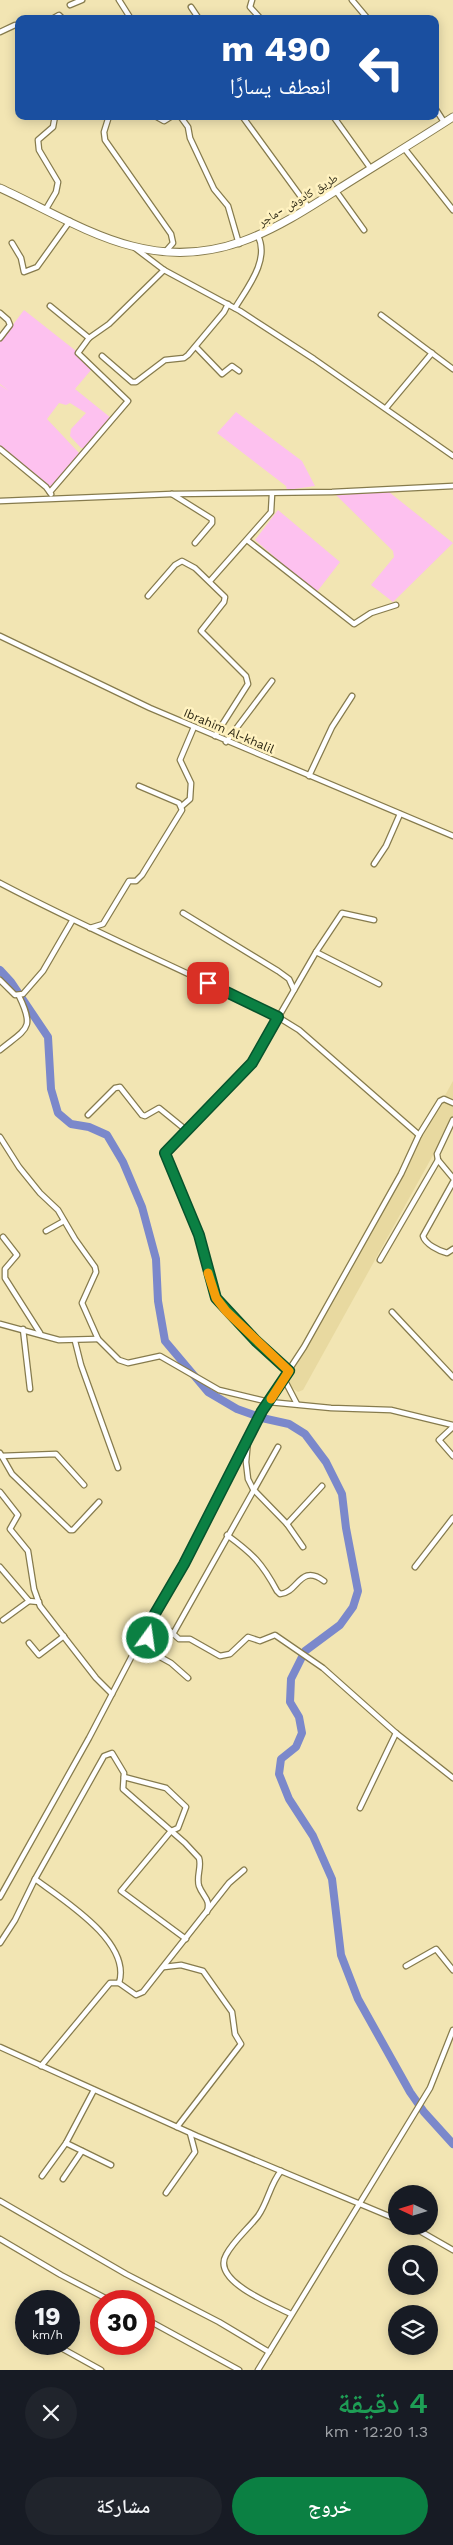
<!DOCTYPE html>
<html lang="ar">
<head>
<meta charset="utf-8">
<style>
	body { margin:0; font-family:"Work Sans","Noto Naskh Arabic",sans-serif; background:#20242c; color:#f1f3f6; direction:rtl; height:100vh; display:flex; flex-direction:column; font-size:19px; white-space:nowrap }
	* { box-sizing:border-box; margin:0 }
	p { font-size:16px; color:#9ea1a6 }
	.icon { flex:none; width:28px; height:28px; fill:none; stroke:currentColor; stroke-width:2; stroke-linecap:round; stroke-linejoin:round }
	.map { position:relative; height:2370px; overflow:hidden; direction:ltr }
	.side { display:flex; flex-direction:column; background:#171b24; flex:1 }
	.side>* { flex:none }
	.top-card { position:absolute; left:15px; top:15px; width:424px; height:105px; border-radius:10px; box-shadow:0 2px 12px #0003; direction:rtl; background:#1a4fa0; color:#fff; overflow:hidden }
	.needle { width:32px; rotate:274deg }
	.buttons { position:absolute; left:388px; top:2185px; display:grid; gap:10px }
	.buttons a { display:grid; place-items:center; width:50px; height:50px; border-radius:50%; background:#171b24; box-shadow:0 2px 12px #0003; font-size:25px }
	.speed { position:absolute; left:15px; top:2290px; display:flex; gap:10px; font-size:25px; font-weight:700; text-align:center }
	.speed>* { display:grid; place-content:center; width:65px; height:65px; border-radius:50%; background:#171b24; box-shadow:0 2px 12px #0003; line-height:1 }
	.speed small { font-size:12px; font-weight:400 }
	.speed .limit { border:8px solid #d22; background:#fff; color:#111 }
	.pin { position:absolute; display:grid; place-items:center; width:42px; height:42px; color:#fff; margin:-21px; border-radius:10px; box-shadow:0 2px 8px #0006 }
	.me { position:absolute; width:55px; margin:-28px; rotate:14deg; stroke-linejoin:round; filter:drop-shadow(0 0 4px #0008) }
	.turn { display:flex; align-items:center; gap:18px; height:105px; padding:0 25px; font-size:22px }
	.turn .icon { width:65px; height:65px; stroke-width:2.5 }
	.turn b { display:block; font-size:35px; line-height:42px }
	.round { display:grid; place-items:center; flex:none; width:52px; height:52px; border-radius:26px; background:#20242c }
	.head { display:flex; align-items:center; justify-content:space-between; height:85px; padding:0 25px }
	h1 { font-size:30px; font-weight:600; line-height:38px; color:#1e9e55 }
	.action { display:flex; gap:10px; margin-top:auto; padding:10px 25px }
	.action a { flex:1; height:58px; border-radius:30px; background:#0b8043; color:#fff; font-size:20px; font-weight:600; line-height:58px; text-align:center }
	.action a+a { background:#20242c; color:#f1f3f6 }
	.map>svg:first-child { display:block }
</style>
</head>
<body>
<div class="map">
<svg width="453" height="2370" viewBox="0 0 453 2370">
	<rect width="100%" height="100%" fill="#f2e5b3"/>
	<path fill="#e8d9a0" d="M453 1081V1119L303 1390 298 1392 288 1385 289 1378Z"/>
	<g fill="#fdc1ef">
		<path d="M24 310 76 351 91 370 75 389 111 418 84 448H81L70 436 71 429 86 413 70 403 66 405 59 403 47 419 80 454 50 488 0 446V385L9 391 0 384V342Z"/>
		<path d="M236 412 302 461 315 486 287 490 286 486 217 433Z"/>
		<path d="M389 492 453 543 393 602 371 585 394 557 393 551 336 495Z"/>
		<path d="M278 510 340 562 316 593 255 540Z"/>
	</g>
	<g fill="none" stroke-linecap="round" stroke-linejoin="round">
		<path stroke="#7b88cb" stroke-width="8" d="M0 970 11 982 48 1037 51 1089 58 1113 71 1124 89 1127 107 1135 123 1162 142 1207 156 1259 158 1301 165 1341 208 1392 237 1409 262 1418 289 1424 305 1434 326 1462 342 1494 346 1528 358 1591 353 1607 340 1625 305 1651 291 1679 290 1702 299 1717 302 1733 296 1747 281 1759 279 1774 289 1799 313 1836 332 1879 341 1955 358 1999 410 2092 424 2112 453 2144"/>
		<defs>
			<g id="minor">
				<path d="M119 0 131 19"/>
				<path d="M252 0 250 7 261 19"/>
				<path d="M352 0 368 19"/>
				<path d="M70 5 82 0"/>
				<path d="M191 7 199 19"/>
				<path d="M52 19 59 15 63 19"/>
				<path d="M0 32 15 25 19 27"/>
				<path d="M435 108 444 122"/>
				<path d="M109 116 104 132 105 140 171 234 173 243 166 251"/>
				<path d="M155 116 164 121 172 116"/>
				<path d="M180 116 188 127 190 138 214 189 228 206 239 244"/>
				<path d="M242 116 309 208"/>
				<path d="M333 116 371 169"/>
				<path d="M404 148 453 210"/>
				<path d="M336 191 364 230"/>
				<path d="M46 209 56 192 58 182 39 150 38 140 53 127 55 116"/>
				<path d="M12 243 21 258 24 272 37 267 70 221"/>
				<path d="M135 248 164 270 240 311 314 359 453 456"/>
				<path d="M50 306 89 338 109 324 164 270"/>
				<path d="M235 308C247 288 270 260 258 236"/>
				<path d="M0 313 8 320 10 325 0 338"/>
				<path d="M381 315 453 369"/>
				<path d="M196 347 222 374 232 366 239 371"/>
				<path d="M102 356 132 382H136L165 360 184 358 188 355 224 312 228 304"/>
				<path d="M386 408 432 353"/>
				<path d="M0 449 46 487 51 494"/>
				<path d="M50 492 128 401 78 353 89 338"/>
				<path d="M172 494 212 519V523L195 543"/>
				<path d="M0 501 172 494 332 492 453 486"/>
				<path d="M247 540 354 624 371 613 396 605"/>
				<path d="M210 581 271 512 272 494"/>
				<path d="M148 596 175 565 182 561 195 568 225 597 224 602 201 631 246 676 248 684 215 736"/>
				<path d="M0 636 150 708 453 836"/>
				<path d="M226 742 272 681"/>
				<path d="M309 776 332 727 352 696"/>
				<path d="M182 806 190 799 191 783 180 760 194 727"/>
				<path d="M374 864 386 846 400 814"/>
				<path d="M0 883C91 931 186 971 278 1017L299 1030 419 1135 440 1101 444 1099 453 1103"/>
				<path d="M183 913 278 971 289 979 294 990"/>
				<path d="M90 928 103 924 129 881H136L142 875 182 810 179 803 139 786"/>
				<path d="M316 952 379 984"/>
				<path d="M0 980 15 995 23 994 43 971 72 921"/>
				<path d="M0 1050C27 1028 35 1029 19 996"/>
				<path d="M88 1115 115 1088 120 1087 142 1115 145 1116 159 1108 186 1130"/>
				<path d="M453 1120 437 1154 438 1160 453 1178"/>
				<path d="M0 1137 19 1167 40 1193 58 1210 75 1239 95 1267 96 1272 82 1303 98 1339 119 1360 128 1363 160 1356 219 1390 269 1402 331 1408 391 1410 453 1425"/>
				<path d="M453 1182 423 1236C425 1244 439 1251 447 1253L453 1249"/>
				<path d="M46 1231 64 1221"/>
				<path d="M3 1237 17 1255 5 1269V1278L40 1333"/>
				<path d="M380 1260 438 1160"/>
				<path d="M392 1312 453 1377"/>
				<path d="M0 1324 59 1340 98 1339"/>
				<path d="M23 1329 30 1389"/>
				<path d="M75 1341 81 1365 118 1468"/>
				<path d="M289 1371 256 1341 216 1298 199 1235 165 1153 252 1063 316 952 342 913 374 920"/>
				<path d="M284 1379 297 1404"/>
				<path d="M453 1427 439 1440 453 1456"/>
				<path d="M248 1441 246 1462 248 1479 253 1489 287 1524 303 1547"/>
				<path d="M0 1453 12 1474 70 1530H73L99 1502"/>
				<path d="M0 1456 56 1454 84 1485"/>
				<path d="M0 1492 18 1515 10 1529 28 1551 34 1589 40 1606 96 1678 112 1694"/>
				<path d="M287 1524 322 1486"/>
				<path d="M227 1535C253 1554 262 1563 277 1591L280 1594C298 1593 300 1563 324 1581"/>
				<path d="M0 1567 29 1601 39 1602"/>
				<path d="M415 1567 453 1518"/>
				<path d="M153 1616 179 1639H190L220 1656 230 1654 248 1637 260 1641 275 1635 323 1668 396 1733 453 1778"/>
				<path d="M3 1620 29 1601"/>
				<path d="M146 1629 151 1652 171 1663 188 1678"/>
				<path d="M173 1634 278 1447"/>
				<path d="M29 1643 39 1655 64 1636"/>
				<path d="M124 1777 166 1788 186 1807 178 1828 171 1831 121 1891 186 1939"/>
				<path d="M360 1808 396 1733"/>
				<path d="M35 1879 104 1756 112 1753 124 1773 123 1789 185 1843 199 1858C202 1867 196 1876 199 1886 203 1897 211 1899 207 1912"/>
				<path d="M0 1897 89 1738 146 1629 184 1564 262 1411 304 1347 401 1174 419 1135"/>
				<path d="M0 1943 15 1920 35 1879C63 1900 132 1942 119 1983"/>
				<path d="M406 1966 436 1949 453 1970"/>
				<path d="M164 1967 181 1965 203 1971 232 2012 235 2034 241 2044 177 2127"/>
				<path d="M0 2047 197 2136 396 2219"/>
				<path d="M41 2066 110 1983H119L136 1995 143 1992 229 1883 244 1870"/>
				<path d="M66 2143 111 2165"/>
				<path d="M281 2171C270 2184 268 2202 258 2216 248 2229 234 2240 226 2255 211 2281 274 2305 291 2314"/>
				<path d="M42 2176 66 2143 94 2090"/>
				<path d="M63 2179 82 2151"/>
				<path d="M166 2193 195 2152 190 2133"/>
				<path d="M0 2201 126 2274 219 2322 269 2352"/>
				<path d="M411 2226 453 2250"/>
				<path d="M0 2239 61 2275 111 2301"/>
				<path d="M144 2318 239 2370"/>
				<path d="M54 2344 101 2370"/>
				<path d="M258 2370 430 2088 453 2030"/>
			</g>
			<path id="highway" d="M0 188C42 207 88 235 132 246 215 268 273 231 340 188 378 164 416 141 453 117"/>
		</defs>
		<use href="#minor" stroke="#867b4d" stroke-width="7"/>
		<use href="#highway" stroke="#867b4d" stroke-width="9"/>
		<use href="#minor" stroke="#fff" stroke-width="4.5"/>
		<use href="#highway" stroke="#fff" stroke-width="7"/>
	</g>
	<g fill="none" stroke-linecap="round" stroke-linejoin="round">
		<defs>
			<path id="route" d="M148 1638 146 1629 184 1564 262 1411 289 1371 256 1341 216 1298 199 1235 165 1153 252 1063 278 1017 208 983"/>
		</defs>
		<use href="#route" stroke="#07532c" stroke-width="12"/>
		<use href="#route" stroke="#0b8043" stroke-width="9"/>
		<path stroke="#f59e0b" stroke-width="9" d="M208 1273 216 1298 226 1311 289 1371 271 1399"/>
	</g>
	<g text-anchor="middle" stroke-width="5" stroke-linejoin="round" paint-order="stroke">
		<g font-size="12" fill="#2b2613" stroke="#fff2c0">
			<text transform="translate(298 200) rotate(-31)" y="4">طريق كادوش -ماجر</text>
			<text transform="translate(229 731) rotate(23)" y="4">Ibrahim Al-khalil</text>
		</g>
	</g>
</svg>
<div class="buttons">
<a><svg class="needle" viewBox="-14 -14 28 28"><path d="M0-13l5 13h-10z" fill="#e53935"/><path d="M0 13l5-13h-10z" fill="#9ea1a6"/></svg></a>
<a><svg class="icon" aria-label="search" viewBox="0 0 24 24"><circle cx="10" cy="10" r="6"/><path d="M15 15l6 6"/></svg></a>
<a><svg class="icon" aria-label="layers" viewBox="0 0 24 24"><path d="M12 4l9 5-9 5-9-5zM3 14l9 5 9-5"/></svg></a>
</div>
<div class="speed"><div>19<small>km/h</small></div><div class="limit">30</div></div>
<div class="pin" style="left:208px;top:983px;background:#d93025"><svg class="icon" aria-label="arrive" viewBox="0 0 24 24"><path d="M6 21V4h12l-3 4 3 4H6"/></svg></div>
<svg class="me" style="left:148px;top:1638px" viewBox="-20 -20 40 40"><circle r="17" fill="#0b8043" stroke="#fff" stroke-width="3"/><path d="M0-11L8 9 0 5-8 9z" fill="#fff"/></svg>
<div class="top-card">
<div class="turn"><svg class="icon" aria-label="left" viewBox="0 0 24 24"><path d="M17 20v-9H6M10 6l-5 5 5 5"/></svg><div><b>490 m</b>انعطف يسارًا</div></div>
</div>
</div>
<section class="side">
<div class="head"><div><h1>4 دقيقة</h1><p>1.3 km · 12:20</p></div><a class="round"><svg class="icon" aria-label="close" viewBox="0 0 24 24"><path d="M6 6l12 12M18 6L6 18"/></svg></a></div>
<div class="action"><a>خروج</a><a>مشاركة</a></div>
</section>
</body>
</html>
